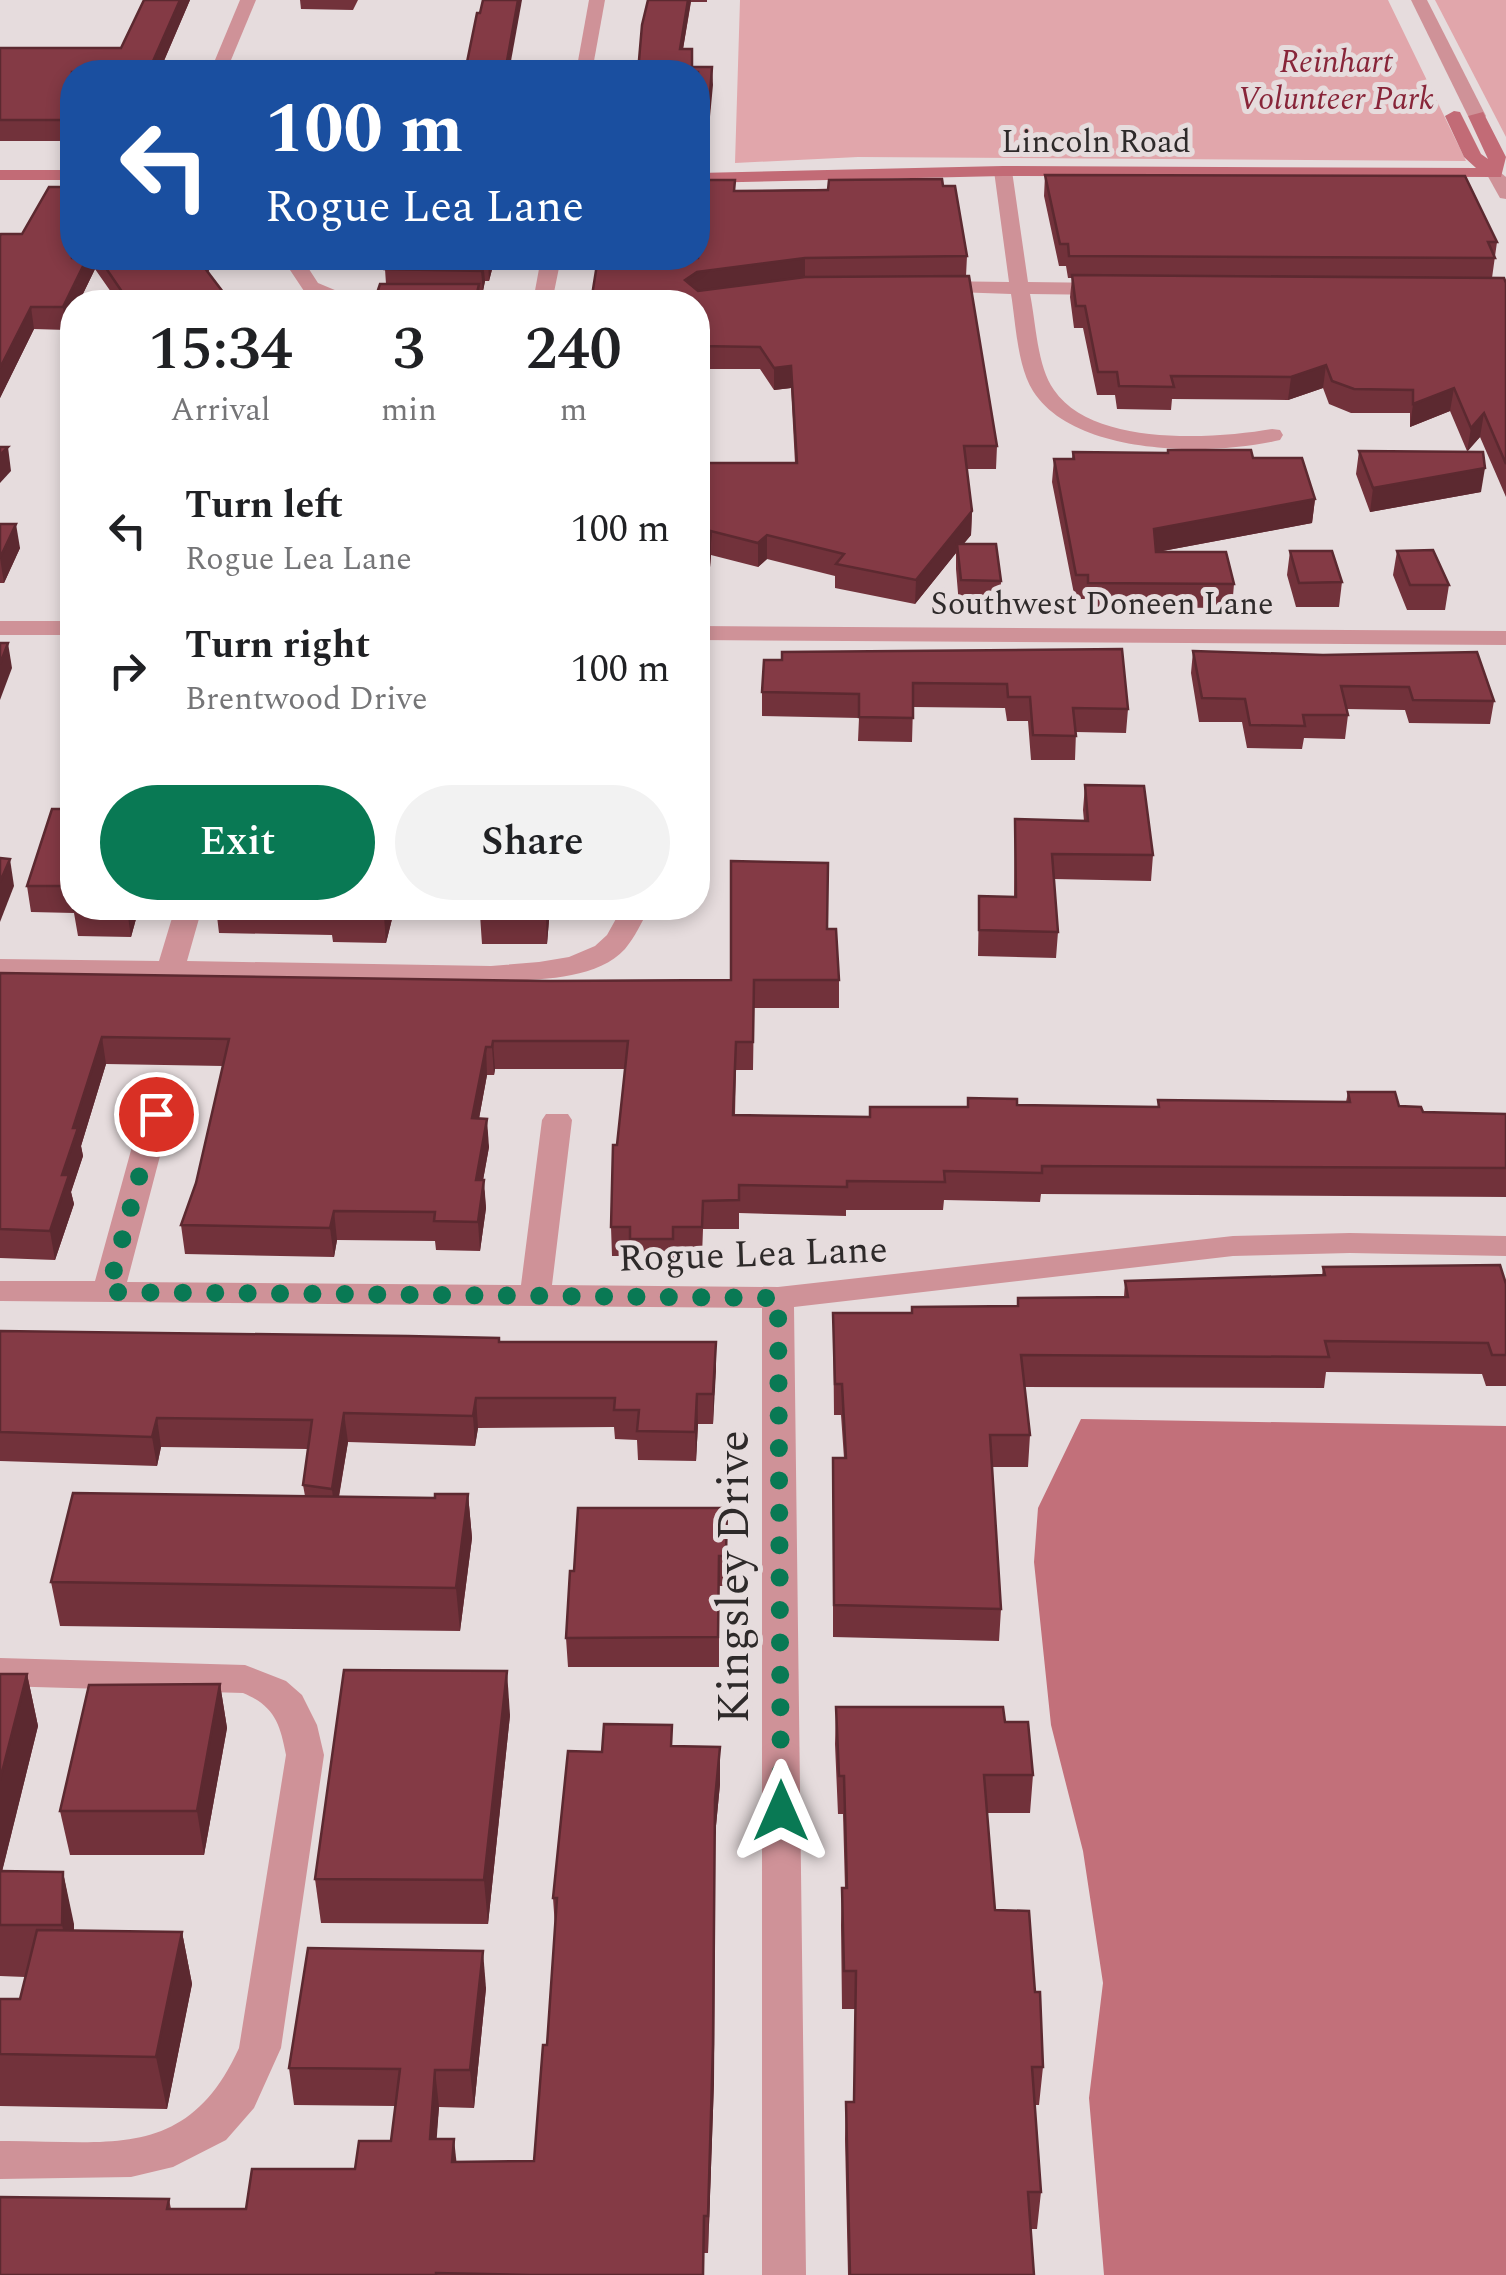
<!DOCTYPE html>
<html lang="en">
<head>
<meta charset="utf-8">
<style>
	body { margin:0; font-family:Spectral,serif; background:#f2f2f2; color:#202124; height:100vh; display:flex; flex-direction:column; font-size:38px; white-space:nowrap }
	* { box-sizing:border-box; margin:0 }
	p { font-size:32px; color:#757577 }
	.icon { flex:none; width:55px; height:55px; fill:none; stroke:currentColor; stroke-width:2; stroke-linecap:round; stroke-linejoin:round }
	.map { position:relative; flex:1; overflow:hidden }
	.details { position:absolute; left:60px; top:290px; width:650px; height:630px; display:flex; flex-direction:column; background:#fff; border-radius:40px; box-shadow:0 5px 15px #0003 }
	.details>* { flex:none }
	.banner { position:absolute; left:60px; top:60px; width:650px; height:210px; border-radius:40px; box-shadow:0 5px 15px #0003; background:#1a4fa0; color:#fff; overflow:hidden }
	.pin { position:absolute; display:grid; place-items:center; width:85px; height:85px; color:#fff; margin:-42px; border:5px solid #fff; border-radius:50%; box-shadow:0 2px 10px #0007 }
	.me { position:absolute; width:110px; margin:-55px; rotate:0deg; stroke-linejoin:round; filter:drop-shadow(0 0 8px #0008) }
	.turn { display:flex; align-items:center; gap:35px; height:210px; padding:0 40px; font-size:45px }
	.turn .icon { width:130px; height:130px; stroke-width:2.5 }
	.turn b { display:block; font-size:70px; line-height:85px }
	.eta { display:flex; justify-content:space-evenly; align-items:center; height:170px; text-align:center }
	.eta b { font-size:60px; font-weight:600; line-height:70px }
	.primary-button { display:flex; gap:20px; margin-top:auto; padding:20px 40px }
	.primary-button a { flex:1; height:115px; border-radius:60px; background:#097954; color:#fff; font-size:40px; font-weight:600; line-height:115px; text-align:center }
	.primary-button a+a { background:#f2f2f2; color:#202124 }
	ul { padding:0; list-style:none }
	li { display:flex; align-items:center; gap:30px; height:140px; padding:0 40px }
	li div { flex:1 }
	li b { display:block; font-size:38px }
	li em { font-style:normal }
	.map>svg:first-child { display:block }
</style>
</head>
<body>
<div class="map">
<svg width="1506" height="2275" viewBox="0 0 1506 2275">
	<rect width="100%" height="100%" fill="#e6dcdd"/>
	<g fill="#e1a6ab">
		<path d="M740 0H1388L1466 161 858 157 735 163Z"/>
		<path d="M1435 0H1506V137Z"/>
	</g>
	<path fill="#c2707a" d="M1081 1419 1506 1426V2275H1104L1089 2098 1103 1983 1083 1851 1051 1725 1034 1562 1038 1508Z"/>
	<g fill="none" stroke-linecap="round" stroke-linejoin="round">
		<g fill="#cf9298" fill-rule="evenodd">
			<path d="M240 0H256L226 72H210Z"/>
			<path d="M589 0H605L592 72H576Z"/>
			<path d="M1411 0H1427L1486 116 1483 120 1468 116Z"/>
			<path d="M1003 166 1012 171 1028 282 1108 283 1118 289 1108 295 1030 294C1036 323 1037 366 1054 390 1093 447 1214 439 1272 429L1280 430 1283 435 1280 440C1213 456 1075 457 1033 391 1017 365 1016 324 1011 294L927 291 924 287 934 281 1009 282 994 171Z"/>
			<path d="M1495 168 1506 177V199L1500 198 1486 173Z"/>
			<path d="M541 258H561L552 302H332L304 291 290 270 300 264 307 266 318 283 342 293 534 296Z"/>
			<rect x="0" y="621" width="72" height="14"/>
			<path d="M698 626 1506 631V645L698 640Z"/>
			<path d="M175 908H202L187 961 491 966 539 962 569 957 595 946 607 935 622 908H649C642 922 635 937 625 949 595 982 532 979 491 982L0 975V959L159 961Z"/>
			<path d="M156 1105 167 1108 171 1114 127 1282 521 1285 542 1120 546 1114H568L572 1120 552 1285 778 1287 1233 1236 1350 1233 1506 1236V1256L1350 1253 1233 1256 794 1307 806 2275H762V1308L0 1301V1281H95L141 1114 145 1108Z"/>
			<path d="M0 1658 245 1665 286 1681 302 1695 317 1725 324 1755 281 2048 254 2108 226 2140 173 2167 131 2177 0 2179V2141C107 2140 187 2163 239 2048L286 1755C280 1723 274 1706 243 1693L0 1686Z"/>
		</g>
		<g fill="#c26b76" fill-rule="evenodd">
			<path d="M1454 111 1460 112 1481 154 1488 159 1468 116 1483 112 1506 157 1501 177 1003 176 698 183V173L1003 166 1476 168 1464 157 1445 116Z"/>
			<rect x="0" y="170" width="72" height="10"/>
		</g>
	</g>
	<g fill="#72323b">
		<path d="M144 0H190L161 68H171V72H72V141H0V48H121Z"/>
		<path d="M300 0H358L353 10 301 9Z"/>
		<path d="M648 0H707V2H691L683 49 693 67H712L709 127 699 126 698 142V72H638Z"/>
		<path d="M1045 175 1497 242 1492 278 1506 283V497L1480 437 1467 451 1481 492 1370 512 1356 474 1359 451H1467L1450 411 1410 427V413H1351L1329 404 1323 388 1288 400 1172 399 1171 410 1117 409 1115 395H1097L1083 328H1074L1070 297 1072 278H1068L1066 266H1059L1044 196Z"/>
		<path d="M735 180V191L943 186 967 256 966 276 997 446 996 469H967L972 511 971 535 963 544 1001 581 1000 605H959L956 569V553L915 604 835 588V576L767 559 758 567 711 555 707 604H698V463H795L791 388 774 390 760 369H698V302Z"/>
		<path d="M22 234 72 258H213L208 272 226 296 255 302H118L95 269 79 302H72V316L66 330 34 329 0 398V236Z"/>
		<path d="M495 258 489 281H485L483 291H479L480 302H374L386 284 385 269Z"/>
		<path d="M1073 452 1253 458 1315 499 1312 523 1157 552 1234 584 1232 608 1086 607V599H1075L1052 482 1054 459H1072Z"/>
		<path d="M0 524 20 548 4 583H0Z"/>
		<path d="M1290 551 1342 582 1339 607H1296L1287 575Z"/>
		<path d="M1397 551 1449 585 1445 610H1407L1393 575Z"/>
		<path d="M1122 649 1128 709 1126 733 1076 732 1075 760H1031L1028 721H1007L1005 708 913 707 912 742 858 741 859 718 762 716V692Z"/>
		<path d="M1193 651 1494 701 1490 724 1409 723 1405 710 1346 709 1348 715 1345 739 1304 738 1302 749 1247 748 1242 722H1199L1191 673Z"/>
		<path d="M72 780V908H139L131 937 78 936 74 913 31 912 27 886 62 809Z"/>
		<path d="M1085 785 1153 855 1151 881 1054 879 1058 932 1056 958 978 956 979 896 1014 897 1015 819 1084 821 1083 810Z"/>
		<path d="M216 908H550L547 944H482L480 915H393L386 943 333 942 332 935 219 933Z"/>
		<path d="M827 929 839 980V1008H754L753 1070H736L735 1115 869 1117 870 1107H967L968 1098 1017 1105 1158 1107V1100L1346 1102 1348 1092 1423 1112 1506 1114V1197L1041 1194 1040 1202 944 1200 943 1210H846V1216L739 1213V1229H703L702 1256H674L673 1268H631L630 1256H612L611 1227 625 1069H495L494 1075H487L479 1118 489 1147 483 1180 486 1208 480 1251 436 1250 435 1241 337 1240 334 1257 185 1254 181 1225 196 1183 223 1066 106 1064 81 1146 83 1156 71 1192 74 1204 55 1260 0 1258V973L550 981 731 980Z"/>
		<path d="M1323 1267 1506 1284V1386H1486L1482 1374 1326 1372 1324 1388 1025 1387 1030 1435 1028 1467H992L1001 1609 999 1641 833 1637V1458H844L841 1415H834L833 1313H912L1017 1306 1018 1298 1124 1297 1125 1281 1322 1276Z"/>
		<path d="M0 1331 499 1338 500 1342H716L713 1424H698L696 1461 638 1460 637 1440 615 1439 614 1427 478 1428 475 1446 348 1442 339 1497 435 1498 468 1494 472 1538 460 1631 60 1626 51 1582 305 1496 303 1485 308 1449 161 1447 157 1466 0 1461Z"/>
		<path d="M727 1508V1586H719V1667H568L566 1638 574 1571Z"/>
		<path d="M0 1674H27L38 1726 2 1871 63 1872 74 1930 182 1932 192 1984 167 2109 0 2106V1999H20L25 1977 0 1976Z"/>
		<path d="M220 1684 227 1728 204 1855H70L60 1811Z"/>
		<path d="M836 1707 1005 1722 1033 1775 1030 1813H987L995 1910 1035 1992 1043 2067 1039 2105H1034L1041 2192 1037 2229H1031L1034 2275H848L845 2139 846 2102H854L855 2009H842L841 1925 842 1888H845L843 1814H838L835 1744Z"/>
		<path d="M510 1715 488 1924 321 1923 315 1879Z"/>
		<path d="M672 1725V1746L720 1784 715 1836 714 2082 708 2253H704V2275H0L169 2199 171 2209H246L355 2169 391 2141 395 2106 294 2105 289 2068 486 1988 474 2108 439 2107 436 2139 456 2162 534 2161 547 2045 555 1927 553 1898 602 1752Z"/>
	</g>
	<g fill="#5c2930">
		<path d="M180 0H190L159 72 150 68Z"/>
		<path d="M518 0H522L509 72H505Z"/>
		<path d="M688 0H691L680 67V49Z"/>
		<path d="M712 67 713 85 709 127V108Z"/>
		<path d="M87 258H94L95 269 79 302H72V316L66 330 63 307Z"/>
		<path d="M203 258H213L204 285 201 263Z"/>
		<path d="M489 258H495L489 281 488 260Z"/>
		<path d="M805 258V279L698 293 685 280 697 272Z"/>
		<path d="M483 260 485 281 483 291 481 271Z"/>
		<path d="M479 284 480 302H475Z"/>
		<path d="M31 307 34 329 0 398V368Z"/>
		<path d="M1326 365 1323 388 1288 400 1291 377Z"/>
		<path d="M791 366V388L774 390V368Z"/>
		<path d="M1454 388 1450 411 1410 427 1413 404Z"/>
		<path d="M1484 413 1480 437 1467 452 1471 428Z"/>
		<path d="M8 447 11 471 0 483V455Z"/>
		<path d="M1485 468 1481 492 1370 512 1373 488Z"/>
		<path d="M1315 499 1312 523 1152 553 1154 529Z"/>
		<path d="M972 511 971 535 958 551 957 544 956 553 915 604 916 580Z"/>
		<path d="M16 524 20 548 4 583 0 558Z"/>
		<path d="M711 531V555L707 604 706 580Z"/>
		<path d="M767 535V559L758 567V543Z"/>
		<path d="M8 643 12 668 0 700V664Z"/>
		<path d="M10 859 14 886 0 922V882Z"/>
		<path d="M128 908H139L131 937 127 910Z"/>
		<path d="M386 908H392L393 915 386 943 384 916Z"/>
		<path d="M547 908H550L547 944 546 917Z"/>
		<path d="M102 1037 106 1064 81 1146 83 1156 71 1192 74 1204 55 1260 50 1231 73 1128Z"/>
		<path d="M493 1041 495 1069 494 1075 492 1047Z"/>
		<path d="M486 1047 487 1075 474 1146 472 1118Z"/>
		<path d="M487 1119 489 1147 478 1208 476 1180Z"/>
		<path d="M484 1180 486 1208 480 1251 478 1222Z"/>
		<path d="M334 1211 337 1240 334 1257 330 1228Z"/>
		<path d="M716 1342V1371L713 1424V1394Z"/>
		<path d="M697 1394 698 1424 696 1461 695 1432Z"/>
		<path d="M476 1398 478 1428 475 1446 473 1416Z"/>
		<path d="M344 1413 348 1442 335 1518 332 1489Z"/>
		<path d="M157 1418 161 1447 157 1466 152 1437Z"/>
		<path d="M468 1494 472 1538 460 1631 456 1588Z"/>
		<path d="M507 1671 510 1715 488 1924 484 1880Z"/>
		<path d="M27 1674 38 1726 0 1880V1780Z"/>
		<path d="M220 1684 227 1728 204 1855 197 1811Z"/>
		<path d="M720 1747V1784L715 1836 714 2082 708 2253 715 1799Z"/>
		<path d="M63 1872 74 1924V1978L62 1925Z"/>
		<path d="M182 1932 192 1984 167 2109 156 2057Z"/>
		<path d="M483 1951 486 1988 474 2108 470 2070Z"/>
		<path d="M435 2070 439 2107 434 2176 430 2139Z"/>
		<path d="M454 2139 458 2176 452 2162Z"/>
	</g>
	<g fill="#843a45" stroke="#5c2930" stroke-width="2.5">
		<path d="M144 0H180L150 68H171L169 72H72V120H0V48H121Z"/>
		<path d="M483 0H518L505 72H465L477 13H480Z"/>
		<path d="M648 0H688L680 49H692V67H712L709 108H699L698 121V72H638L642 25Z"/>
		<path d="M1045 175 1465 176 1497 242H1488L1495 258 1069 256 1068 244H1060Z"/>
		<path d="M942 179 943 186H955L967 256 805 258 697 272 685 280 698 291 805 277 969 276 997 446H964L972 511 916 580 836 564 844 554 767 535 758 543 711 531 706 580H698V463H797L791 366 774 368 760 347 698 346V302H591L598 258H698V180H735L734 191 828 190 829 180Z"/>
		<path d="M49 187H72V258H87L63 307H31L0 368V236L1 234H22Z"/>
		<path d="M99 258H203L201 263 226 296 255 302H129Z"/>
		<path d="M389 258H489L488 260H483L481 271 385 269Z"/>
		<path d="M1072 275 1504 278 1506 283V464L1484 413 1471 428 1454 388 1413 404V390L1354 389 1332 381 1326 365 1291 377 1171 376 1174 387 1119 386 1117 372H1098L1085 306H1076Z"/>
		<path d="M380 284H479L475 302H374Z"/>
		<path d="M281 294 315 302H266Z"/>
		<path d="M0 447H8L0 455Z"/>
		<path d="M1168 450H1251L1253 458H1302L1315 499 1154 529 1156 552H1226L1234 584 1088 583V575H1076L1054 459H1074L1073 452 1168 453Z"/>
		<path d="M1359 451 1483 452 1485 468 1373 488Z"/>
		<path d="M0 524H16L0 558Z"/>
		<path d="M957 544H996L1001 581 961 580Z"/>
		<path d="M1433 550 1449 585H1410L1397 551Z"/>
		<path d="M1290 551H1332L1342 582 1299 583Z"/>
		<path d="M0 643H8L0 664Z"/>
		<path d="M1122 649 1128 709 1073 708 1076 736 1033 735 1030 697H1008L1007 684 913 683V718L859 717V694L762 692 764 660H782V652Z"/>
		<path d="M1193 651 1323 655 1477 652 1494 701 1413 700 1409 687 1341 686 1348 715H1303L1305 726 1250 725 1245 699 1202 698Z"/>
		<path d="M72 780V886H27L52 809H62Z"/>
		<path d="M1085 785 1144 786 1153 855 1052 854 1058 932 979 930V896L1016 897 1015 819 1088 821Z"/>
		<path d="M0 858 10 859 0 882Z"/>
		<path d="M731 861 828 863 827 929H836L839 980H754L753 1042H736L733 1115 870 1117V1107H968V1098L1017 1099V1105L1159 1107 1158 1100 1350 1102 1348 1092H1395L1399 1106 1421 1107 1423 1112 1506 1114V1168L1042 1166V1173L944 1171 945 1182 847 1181V1187L739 1185V1200L703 1201 702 1227H673V1239H630V1227H611L613 1145H617L628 1041H493L492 1047H486L472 1118 487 1119 476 1180H484L478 1222 434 1221 435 1212 334 1211 330 1228 181 1225 196 1183 229 1039 102 1037 73 1128H78L62 1175H69L50 1231 0 1229V973L550 981 731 980Z"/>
		<path d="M74 908H128L127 910H74Z"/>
		<path d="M299 908H386L384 916 330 915 332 908Z"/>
		<path d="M481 908H547L546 917H480Z"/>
		<path d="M1500 1265 1506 1284V1355H1492L1488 1343 1325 1341 1329 1357 1021 1355 1030 1435H990L1001 1609 834 1605 833 1458H846L842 1384H835L833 1313H912V1307L1018 1306V1298L1128 1297 1125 1281 1325 1275 1323 1267Z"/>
		<path d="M0 1331 408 1336 499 1338V1342H716L713 1394H697L695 1432 637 1431 639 1410H614L615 1398H476L473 1416 344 1413 332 1489 303 1485 312 1420 157 1418 152 1437 0 1432Z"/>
		<path d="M73 1493 435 1498V1494H468L456 1588 51 1582Z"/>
		<path d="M578 1508H727L726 1556H719L718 1637 566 1638 570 1571H574Z"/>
		<path d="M344 1670 507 1671 484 1880 315 1879Z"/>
		<path d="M0 1674H27L0 1780Z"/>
		<path d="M220 1684 197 1811H60L89 1685Z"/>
		<path d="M836 1707H1003L1005 1722H1028L1033 1775H984L995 1910 1029 1911 1035 1992H1040L1043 2067H1032L1041 2192H1028L1034 2275H850L846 2102H854L856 1971H844L842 1888H847L844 1776H839Z"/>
		<path d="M604 1724 672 1725 671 1746 720 1747 715 1799 713 2045 708 2216H704L703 2275H530L436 2273V2275H0V2197L169 2199 167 2209H246L252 2169H355L359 2141H391L400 2069 289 2068 308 1948 483 1951 470 2070H435L430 2139H454L452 2162 534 2161 543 2045H547L557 1898H553L568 1751 602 1752Z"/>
		<path d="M0 1871 63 1872 62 1925H0Z"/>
		<path d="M37 1930 182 1932 156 2057 0 2054V1999H20Z"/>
	</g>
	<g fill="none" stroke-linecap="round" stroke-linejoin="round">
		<path stroke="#097954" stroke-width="18" stroke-dasharray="0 32.4" d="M156 1114 108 1292 778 1298 781 1811"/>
	</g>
	<g text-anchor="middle" stroke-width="10" stroke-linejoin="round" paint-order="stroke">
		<g font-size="32" font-style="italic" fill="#882539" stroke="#e6dcdd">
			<text x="1336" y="72">Reinhart<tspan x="1336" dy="37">Volunteer Park</tspan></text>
		</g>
		<g font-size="32" fill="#2e2a2a" stroke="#e6dcdd">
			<text x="1096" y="152">Lincoln Road</text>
			<text x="1102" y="614">Southwest Doneen Lane</text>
		</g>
		<g font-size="38" fill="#2e2a2a" stroke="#e6dcdd">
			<text transform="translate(753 1253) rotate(-2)" y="13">Rogue Lea Lane</text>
		</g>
		<g font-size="45" fill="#2e2a2a" stroke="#e6dcdd">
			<text transform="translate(732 1577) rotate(-90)" y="16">Kingsley Drive</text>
		</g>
	</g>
</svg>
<div class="pin" style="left:156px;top:1114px;background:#d93025"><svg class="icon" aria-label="arrive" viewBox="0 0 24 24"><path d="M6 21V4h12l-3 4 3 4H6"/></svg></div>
<svg class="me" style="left:781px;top:1811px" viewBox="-20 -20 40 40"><path d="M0-17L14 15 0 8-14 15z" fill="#097954" stroke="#fff" stroke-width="4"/></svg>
<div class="banner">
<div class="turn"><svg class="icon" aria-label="left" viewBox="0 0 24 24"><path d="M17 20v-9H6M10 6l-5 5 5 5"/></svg><div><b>100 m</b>Rogue Lea Lane</div></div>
</div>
<section class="details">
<div class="eta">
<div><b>15:34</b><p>Arrival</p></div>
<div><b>3</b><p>min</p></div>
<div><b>240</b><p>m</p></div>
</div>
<ul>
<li><svg class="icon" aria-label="left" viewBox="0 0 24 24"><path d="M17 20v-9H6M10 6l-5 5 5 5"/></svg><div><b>Turn left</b><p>Rogue Lea Lane</p></div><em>100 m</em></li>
<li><svg class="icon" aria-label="right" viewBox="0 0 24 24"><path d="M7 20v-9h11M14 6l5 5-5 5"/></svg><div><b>Turn right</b><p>Brentwood Drive</p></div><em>100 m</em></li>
</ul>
<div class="primary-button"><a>Exit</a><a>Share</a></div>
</section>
</div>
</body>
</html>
